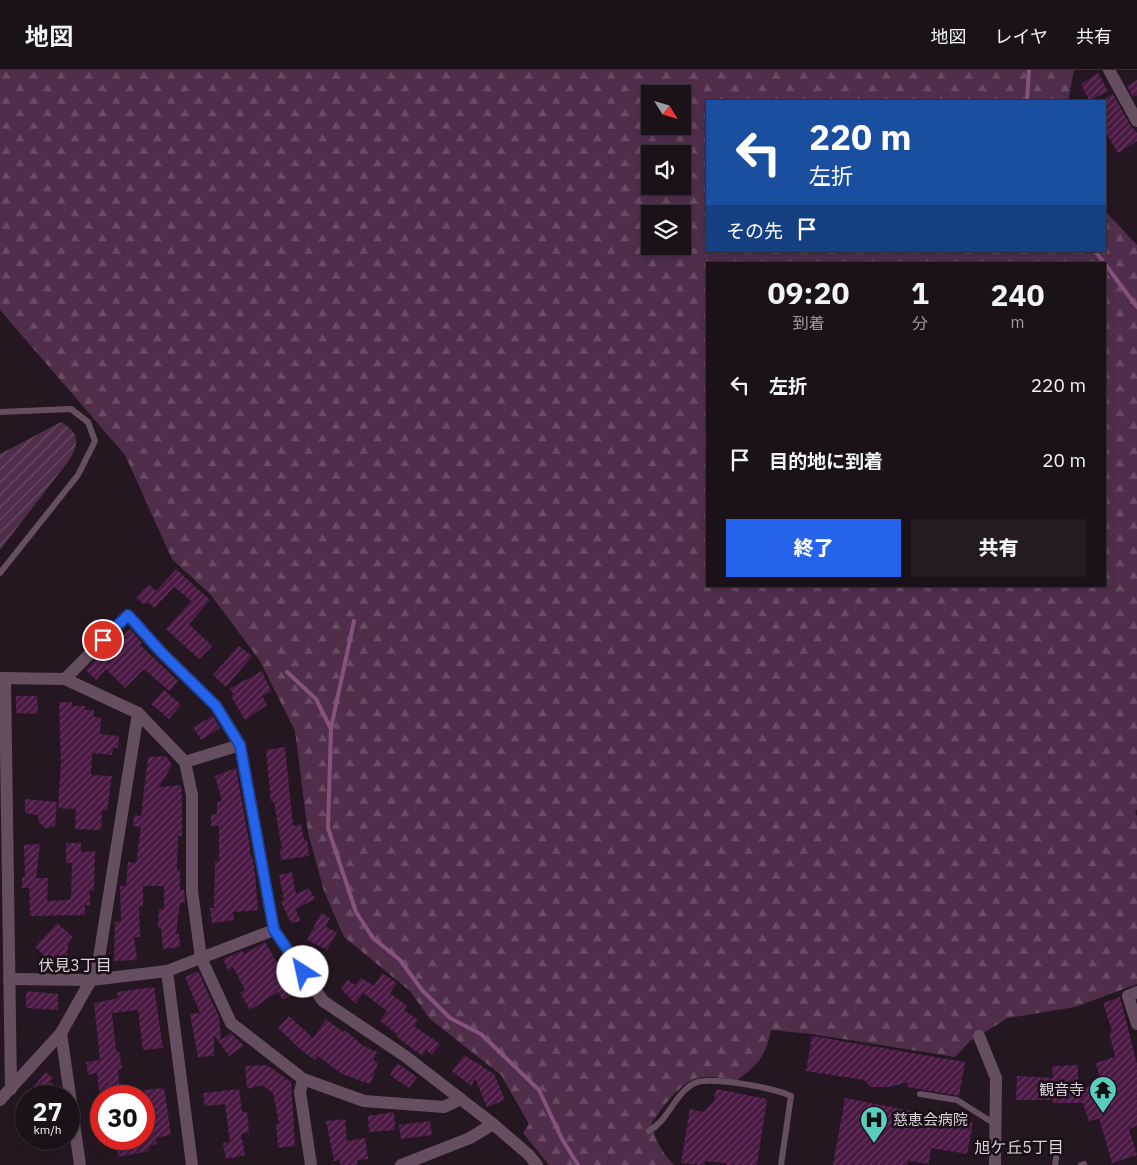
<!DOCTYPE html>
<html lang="ja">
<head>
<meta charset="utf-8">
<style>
	body { margin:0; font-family:"IBM Plex Sans","Noto Sans JP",sans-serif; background:#241a22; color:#f1f3f6; height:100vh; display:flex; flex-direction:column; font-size:19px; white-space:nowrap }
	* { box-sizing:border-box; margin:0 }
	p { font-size:16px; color:#a09da2 }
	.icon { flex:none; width:28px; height:28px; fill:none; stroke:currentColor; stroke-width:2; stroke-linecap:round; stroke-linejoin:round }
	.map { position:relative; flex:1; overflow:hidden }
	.drawer { position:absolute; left:706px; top:192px; width:400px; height:325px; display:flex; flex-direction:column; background:#1b1119; border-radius:0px; box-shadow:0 2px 8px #0003,0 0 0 1px #393138 }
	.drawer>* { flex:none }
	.top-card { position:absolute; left:706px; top:30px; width:400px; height:152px; border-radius:0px; box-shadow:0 2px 8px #0003,0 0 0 1px #393138; background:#1a4fa0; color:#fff; overflow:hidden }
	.needle { width:32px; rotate:127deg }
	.tools { position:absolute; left:641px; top:15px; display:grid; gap:10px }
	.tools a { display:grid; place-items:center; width:50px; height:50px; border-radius:0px; background:#1b1119; box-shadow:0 2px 8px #0003,0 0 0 1px #393138; font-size:25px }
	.speed { position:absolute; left:15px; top:1015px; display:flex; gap:10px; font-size:25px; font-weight:700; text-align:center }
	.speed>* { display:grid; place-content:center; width:65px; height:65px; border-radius:50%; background:#1b1119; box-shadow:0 2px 8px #0003,0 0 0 1px #393138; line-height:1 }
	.speed small { font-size:12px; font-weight:400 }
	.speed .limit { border:8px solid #d22; background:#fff; color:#111 }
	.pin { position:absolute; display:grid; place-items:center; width:42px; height:42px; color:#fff; margin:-21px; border:2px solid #fff; border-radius:50%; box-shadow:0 1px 5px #0007 }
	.me { position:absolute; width:55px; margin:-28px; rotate:325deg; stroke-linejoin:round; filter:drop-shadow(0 0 4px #0008) }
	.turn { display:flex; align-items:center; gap:18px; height:105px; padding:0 20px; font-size:22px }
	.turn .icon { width:65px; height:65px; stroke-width:2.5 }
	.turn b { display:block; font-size:35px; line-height:42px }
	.then { display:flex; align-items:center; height:48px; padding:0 20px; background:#0003; gap:10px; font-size:19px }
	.eta { display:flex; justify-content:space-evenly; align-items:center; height:85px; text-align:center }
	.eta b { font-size:30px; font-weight:800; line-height:35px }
	.primary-button { display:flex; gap:10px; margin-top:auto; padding:10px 20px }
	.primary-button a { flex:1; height:58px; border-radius:0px; background:#2563eb; color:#fff; font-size:20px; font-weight:800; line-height:58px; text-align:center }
	.primary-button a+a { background:#241a22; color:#f1f3f6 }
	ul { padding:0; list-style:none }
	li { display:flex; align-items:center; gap:15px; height:75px; padding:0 20px }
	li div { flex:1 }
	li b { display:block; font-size:19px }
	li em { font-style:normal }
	header { display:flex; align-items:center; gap:30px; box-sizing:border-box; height:70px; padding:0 25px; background:#1b1119; border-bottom:1px solid #393138 }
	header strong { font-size:24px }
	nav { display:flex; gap:28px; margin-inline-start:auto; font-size:18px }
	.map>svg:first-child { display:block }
</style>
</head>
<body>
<header>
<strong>地図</strong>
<nav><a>地図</a><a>レイヤ</a><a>共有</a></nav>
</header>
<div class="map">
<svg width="1137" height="1095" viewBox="0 0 1137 1095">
	<defs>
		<pattern id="forest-firs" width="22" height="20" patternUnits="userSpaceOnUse" patternTransform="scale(1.25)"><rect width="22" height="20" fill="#502e4a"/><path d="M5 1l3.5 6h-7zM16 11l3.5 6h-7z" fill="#694b64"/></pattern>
		<pattern id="garden-furrows" width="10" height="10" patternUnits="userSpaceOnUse" patternTransform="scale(1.25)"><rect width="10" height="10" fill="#502e4a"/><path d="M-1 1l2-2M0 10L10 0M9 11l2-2" fill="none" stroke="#694b64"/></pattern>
		<pattern id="building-hatch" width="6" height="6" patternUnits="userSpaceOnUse" patternTransform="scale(1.25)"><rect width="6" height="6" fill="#4b1944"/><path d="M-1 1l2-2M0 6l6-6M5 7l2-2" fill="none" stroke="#643a5e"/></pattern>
	</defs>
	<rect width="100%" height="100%" fill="#241721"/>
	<path fill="url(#forest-firs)" fill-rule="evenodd" d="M0 0H1074L1068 31H708V181H1105V141L1137 175V739L1135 743 1137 746V914L1075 937 1008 948 970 971 955 987 812 964 771 960C765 988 759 993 736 1011 726 1009 715 1006 705 1007 682 1008 665 1035 652 1052 654 1070 662 1082 674 1095H549L523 1063 529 1054 501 1005 430 949 410 921 344 867 324 821 308 763 295 661 260 591 211 525 172 489 125 385 0 240ZM650 24H682V56H650ZM650 84H682V116H650ZM650 144H682V176H650ZM708 194H1105V516H708Z"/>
	<path fill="url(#garden-furrows)" d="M61 352C79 363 80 371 70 389L0 480V384Z"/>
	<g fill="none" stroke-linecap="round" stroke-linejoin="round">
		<g stroke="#87517d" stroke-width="4">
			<path d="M1027 31 1029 0"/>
			<path d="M1095 181 1105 194"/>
			<path d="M1105 194 1137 237"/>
			<path d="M287 602 316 629 331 659 328 758 356 842 373 868 400 890 422 920 450 948 481 964 539 1020 562 1069 578 1095"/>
			<path d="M331 658 354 551"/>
		</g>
	</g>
	<g fill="url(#building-hatch)">
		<path d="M1098 3 1108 21 1089 31 1081 14Z"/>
		<path d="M1137 10V25L1133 27 1127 16Z"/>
		<path d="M1113 24 1130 55 1137 63V71L1118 83 1105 62V28Z"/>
		<path d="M176 499 210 530 189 554 212 576 199 589 166 559 191 531 174 517 154 538 148 532 144 535 136 527 149 514 156 521Z"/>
		<path d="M130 559 142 573 140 575 178 611 169 621 144 599 125 618 106 599 96 610 86 600 96 589 108 582Z"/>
		<path d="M239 576 252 586 226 617 213 605Z"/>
		<path d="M262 601 271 621 262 626 267 635 245 650 231 626 234 624 229 619Z"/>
		<path d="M164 620 181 635 169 649 151 634Z"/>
		<path d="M16 626H37L38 644 16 643Z"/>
		<path d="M59 632H72V636H85V640H94V647L101 648 100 664 119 666 118 678H113L112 685 92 683 91 705 112 706 107 741 102 740 101 760 75 759 76 739 58 738 61 692Z"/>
		<path d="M213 646 220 658 201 670 193 657Z"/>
		<path d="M285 677 293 756 301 754 304 770 307 769 309 786 281 790 280 779H282L274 732H271L266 680Z"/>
		<path d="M166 686 172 695 159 717 181 715 182 735V766H178L177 800H180V820H184L185 833H180L176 864H179L180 877 163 879 161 858H158L159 839H164V816H143V836H139L140 867H134L137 890 114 891 115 852 121 851 120 816H126L128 792 136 793 141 757 133 756 134 745 141 746 148 687Z"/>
		<path d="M236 698 250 777V786H252L255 804 258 840 233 842 234 850 212 853 210 838H214L215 791H219V756H211V745L217 744V732L222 731 215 706Z"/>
		<path d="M25 729 57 732 55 756 46 759 39 753 38 745 25 743Z"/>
		<path d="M66 773H81V782L95 781 94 821 90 820V835H85V845L30 846 29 818H22V807H25L24 775 40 774 36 808H48L47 831 66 830 71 829 72 793H66Z"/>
		<path d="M292 802 296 824 309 818 315 829 295 839 301 851 291 853 281 832 284 830 279 805Z"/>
		<path d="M321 843 330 848 326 857 337 862 327 880 307 870Z"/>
		<path d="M57 853 73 867 68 875 67 889 53 894 35 877Z"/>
		<path d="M265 872 288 912 291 910 298 921 283 930 278 922 250 940 240 923 245 920 233 897 228 900 223 889 242 881 244 884Z"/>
		<path d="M198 901 219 947 221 970 231 963 244 976 229 986 214 965V986L198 987 190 944 200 943 185 907Z"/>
		<path d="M382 903 397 913 390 923 407 936 404 940 418 950 414 956 440 974 432 985 426 980 422 986 396 966 397 964 380 951 387 941 363 923 356 934 341 919 348 910 355 915 361 908 374 916Z"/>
		<path d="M154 917 163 978 143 980 138 940 112 943 116 981H119L122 999H118L120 1024 100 1027 97 1003 88 1005 86 992 100 990 94 933 118 928 117 922Z"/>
		<path d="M26 921 58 924V940L26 938Z"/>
		<path d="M1120 927 1137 994V1056L1129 1059 1137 1085 1112 1093 1099 1048 1089 1052 1083 1033H1053V1030H1016L1017 1006 1053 1008 1052 996 1078 995V1019L1101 1012 1096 993 1115 987 1109 962 1112 961 1103 933Z"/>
		<path d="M289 946 313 968 326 949 343 962 345 960 363 976 377 982 373 990 378 993 370 1014 342 1004 318 986 315 990 301 980 278 958Z"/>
		<path d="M812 966 965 992 959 1026 907 1017 908 1012 890 1017H871L864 1010 806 1001Z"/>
		<path d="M464 985 494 1004 505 1030 487 1037 475 1009 471 1016 452 1001Z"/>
		<path d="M397 993 417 1007 409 1018 390 1005Z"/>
		<path d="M267 995 291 1012 295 1076 278 1078 276 1054H279L273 1023 262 1015 247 1019 245 996Z"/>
		<path d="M46 1002 53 1008 50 1012 56 1017 48 1026H35L29 1022Z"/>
		<path d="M164 1018 171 1065 156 1068 157 1074 149 1076V1081L118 1087 116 1069H144V1059H146L144 1020Z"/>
		<path d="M239 1019 242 1042H247L249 1063 241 1064 245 1085 226 1089 223 1073 230 1072 225 1034 205 1036 203 1023Z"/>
		<path d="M716 1019 767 1029 757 1095H726V1093L705 1091 704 1095 681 1093 690 1039 703 1042 714 1031Z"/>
		<path d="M845 1028 973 1053 967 1084 931 1078 929 1094 908 1091 907 1095H833Z"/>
		<path d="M394 1042 395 1060 369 1062 368 1046Z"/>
		<path d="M345 1049 347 1071 365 1068 368 1089 357 1090 358 1095H340V1090L334 1091 326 1051Z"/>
		<path d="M430 1051 432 1065 401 1069 399 1055Z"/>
	</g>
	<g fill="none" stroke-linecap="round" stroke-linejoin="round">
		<g stroke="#664e61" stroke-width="6">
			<path d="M0 342 71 339 88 352 95 371 78 405 0 503"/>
			<path d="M920 1024 957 1030 995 1054"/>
			<path d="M649 1061C666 1051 671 1034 684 1021 689 1016 697 1011 704 1011 722 1009 775 1018 791 1026L781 1095"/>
			<path d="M1055 1095 1059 1071"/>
			<path d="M1081 1095 1084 1094"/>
		</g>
		<g stroke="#664e61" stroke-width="12">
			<path d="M1109 0 1137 51"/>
			<path d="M0 608 65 609 138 643 185 692 192 725V821L201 888 231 953 303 1009 364 1031 444 1037 461 1029"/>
			<path d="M5 609 11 1019"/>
			<path d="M65 609 128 545 161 582 216 636 240 675 274 860 323 931 405 986 493 1054 529 1085 537 1095"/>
			<path d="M185 692 240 675"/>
			<path d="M167 901 192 1095"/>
			<path d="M9 909 91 910 167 901 274 860"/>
			<path d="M1137 922 1128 926 1137 954"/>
			<path d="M61 963 80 1095"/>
			<path d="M979 966 996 1008 995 1095"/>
			<path d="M303 1009 300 1022 311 1095"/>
			<path d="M0 1030 61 963 91 910 99 888 138 643"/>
			<path d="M401 1095 470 1068 493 1054"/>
		</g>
	</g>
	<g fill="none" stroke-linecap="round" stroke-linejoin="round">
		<defs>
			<path id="route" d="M103 570 128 545 161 582 216 636 240 675 274 860 303 902"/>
		</defs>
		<use href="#route" stroke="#184099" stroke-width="12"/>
		<use href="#route" stroke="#2563eb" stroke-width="9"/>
	</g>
	<defs>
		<symbol id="temple-pin" viewBox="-11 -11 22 30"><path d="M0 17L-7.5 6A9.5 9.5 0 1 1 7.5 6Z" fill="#59cebe" stroke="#1a0e18"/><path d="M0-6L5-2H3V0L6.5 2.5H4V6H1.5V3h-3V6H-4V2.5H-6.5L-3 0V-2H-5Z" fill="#111"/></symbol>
		<symbol id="hospital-pin" viewBox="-11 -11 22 30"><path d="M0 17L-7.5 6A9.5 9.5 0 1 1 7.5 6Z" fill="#59cebe" stroke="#1a0e18"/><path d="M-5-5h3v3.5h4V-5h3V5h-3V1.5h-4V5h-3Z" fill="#111"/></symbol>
	</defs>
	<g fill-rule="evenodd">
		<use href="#temple-pin" x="1087" y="1004" width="32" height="43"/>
		<use href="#hospital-pin" x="858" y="1034" width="32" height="43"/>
	</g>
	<g text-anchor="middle" stroke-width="5" stroke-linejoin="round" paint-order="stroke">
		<g font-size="15" fill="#dcd3da" stroke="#1a0e18" text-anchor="end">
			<text x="1084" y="1025">観音寺</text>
			<text x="893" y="1055" text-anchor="start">慈恵会病院</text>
		</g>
		<g font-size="16" fill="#dcd3da" stroke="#1a0e18">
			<text x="75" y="901">伏見3丁目</text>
			<text x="1019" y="1083">旭ケ丘5丁目</text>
		</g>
	</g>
</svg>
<div class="tools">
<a><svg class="needle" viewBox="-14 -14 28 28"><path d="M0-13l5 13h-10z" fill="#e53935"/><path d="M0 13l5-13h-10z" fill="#a09da2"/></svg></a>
<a><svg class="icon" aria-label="sound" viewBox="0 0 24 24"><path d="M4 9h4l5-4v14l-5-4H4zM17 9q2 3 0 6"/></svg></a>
<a><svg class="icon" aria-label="layers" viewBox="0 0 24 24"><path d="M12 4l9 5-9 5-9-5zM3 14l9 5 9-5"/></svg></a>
</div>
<div class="speed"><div>27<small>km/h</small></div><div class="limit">30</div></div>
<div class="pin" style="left:103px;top:570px;background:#d93025"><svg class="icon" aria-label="arrive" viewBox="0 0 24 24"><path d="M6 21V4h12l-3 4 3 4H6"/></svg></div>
<svg class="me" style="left:303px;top:902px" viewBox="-20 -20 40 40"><circle r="19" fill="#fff"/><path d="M0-13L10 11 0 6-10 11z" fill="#2563eb"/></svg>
<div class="top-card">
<div class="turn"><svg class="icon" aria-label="left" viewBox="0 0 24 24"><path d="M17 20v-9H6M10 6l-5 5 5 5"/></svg><div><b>220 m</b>左折</div></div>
<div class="then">その先<svg class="icon" aria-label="arrive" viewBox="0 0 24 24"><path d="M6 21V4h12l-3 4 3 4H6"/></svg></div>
</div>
<section class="drawer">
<div class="eta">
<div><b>09:20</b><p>到着</p></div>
<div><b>1</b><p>分</p></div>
<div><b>240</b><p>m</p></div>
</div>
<ul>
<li><svg class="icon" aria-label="left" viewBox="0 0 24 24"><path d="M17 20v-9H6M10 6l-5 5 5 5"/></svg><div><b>左折</b></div><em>220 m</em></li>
<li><svg class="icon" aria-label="arrive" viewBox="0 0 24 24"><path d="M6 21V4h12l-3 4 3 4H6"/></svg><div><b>目的地に到着</b></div><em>20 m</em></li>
</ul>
<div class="primary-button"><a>終了</a><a>共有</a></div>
</section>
</div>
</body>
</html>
